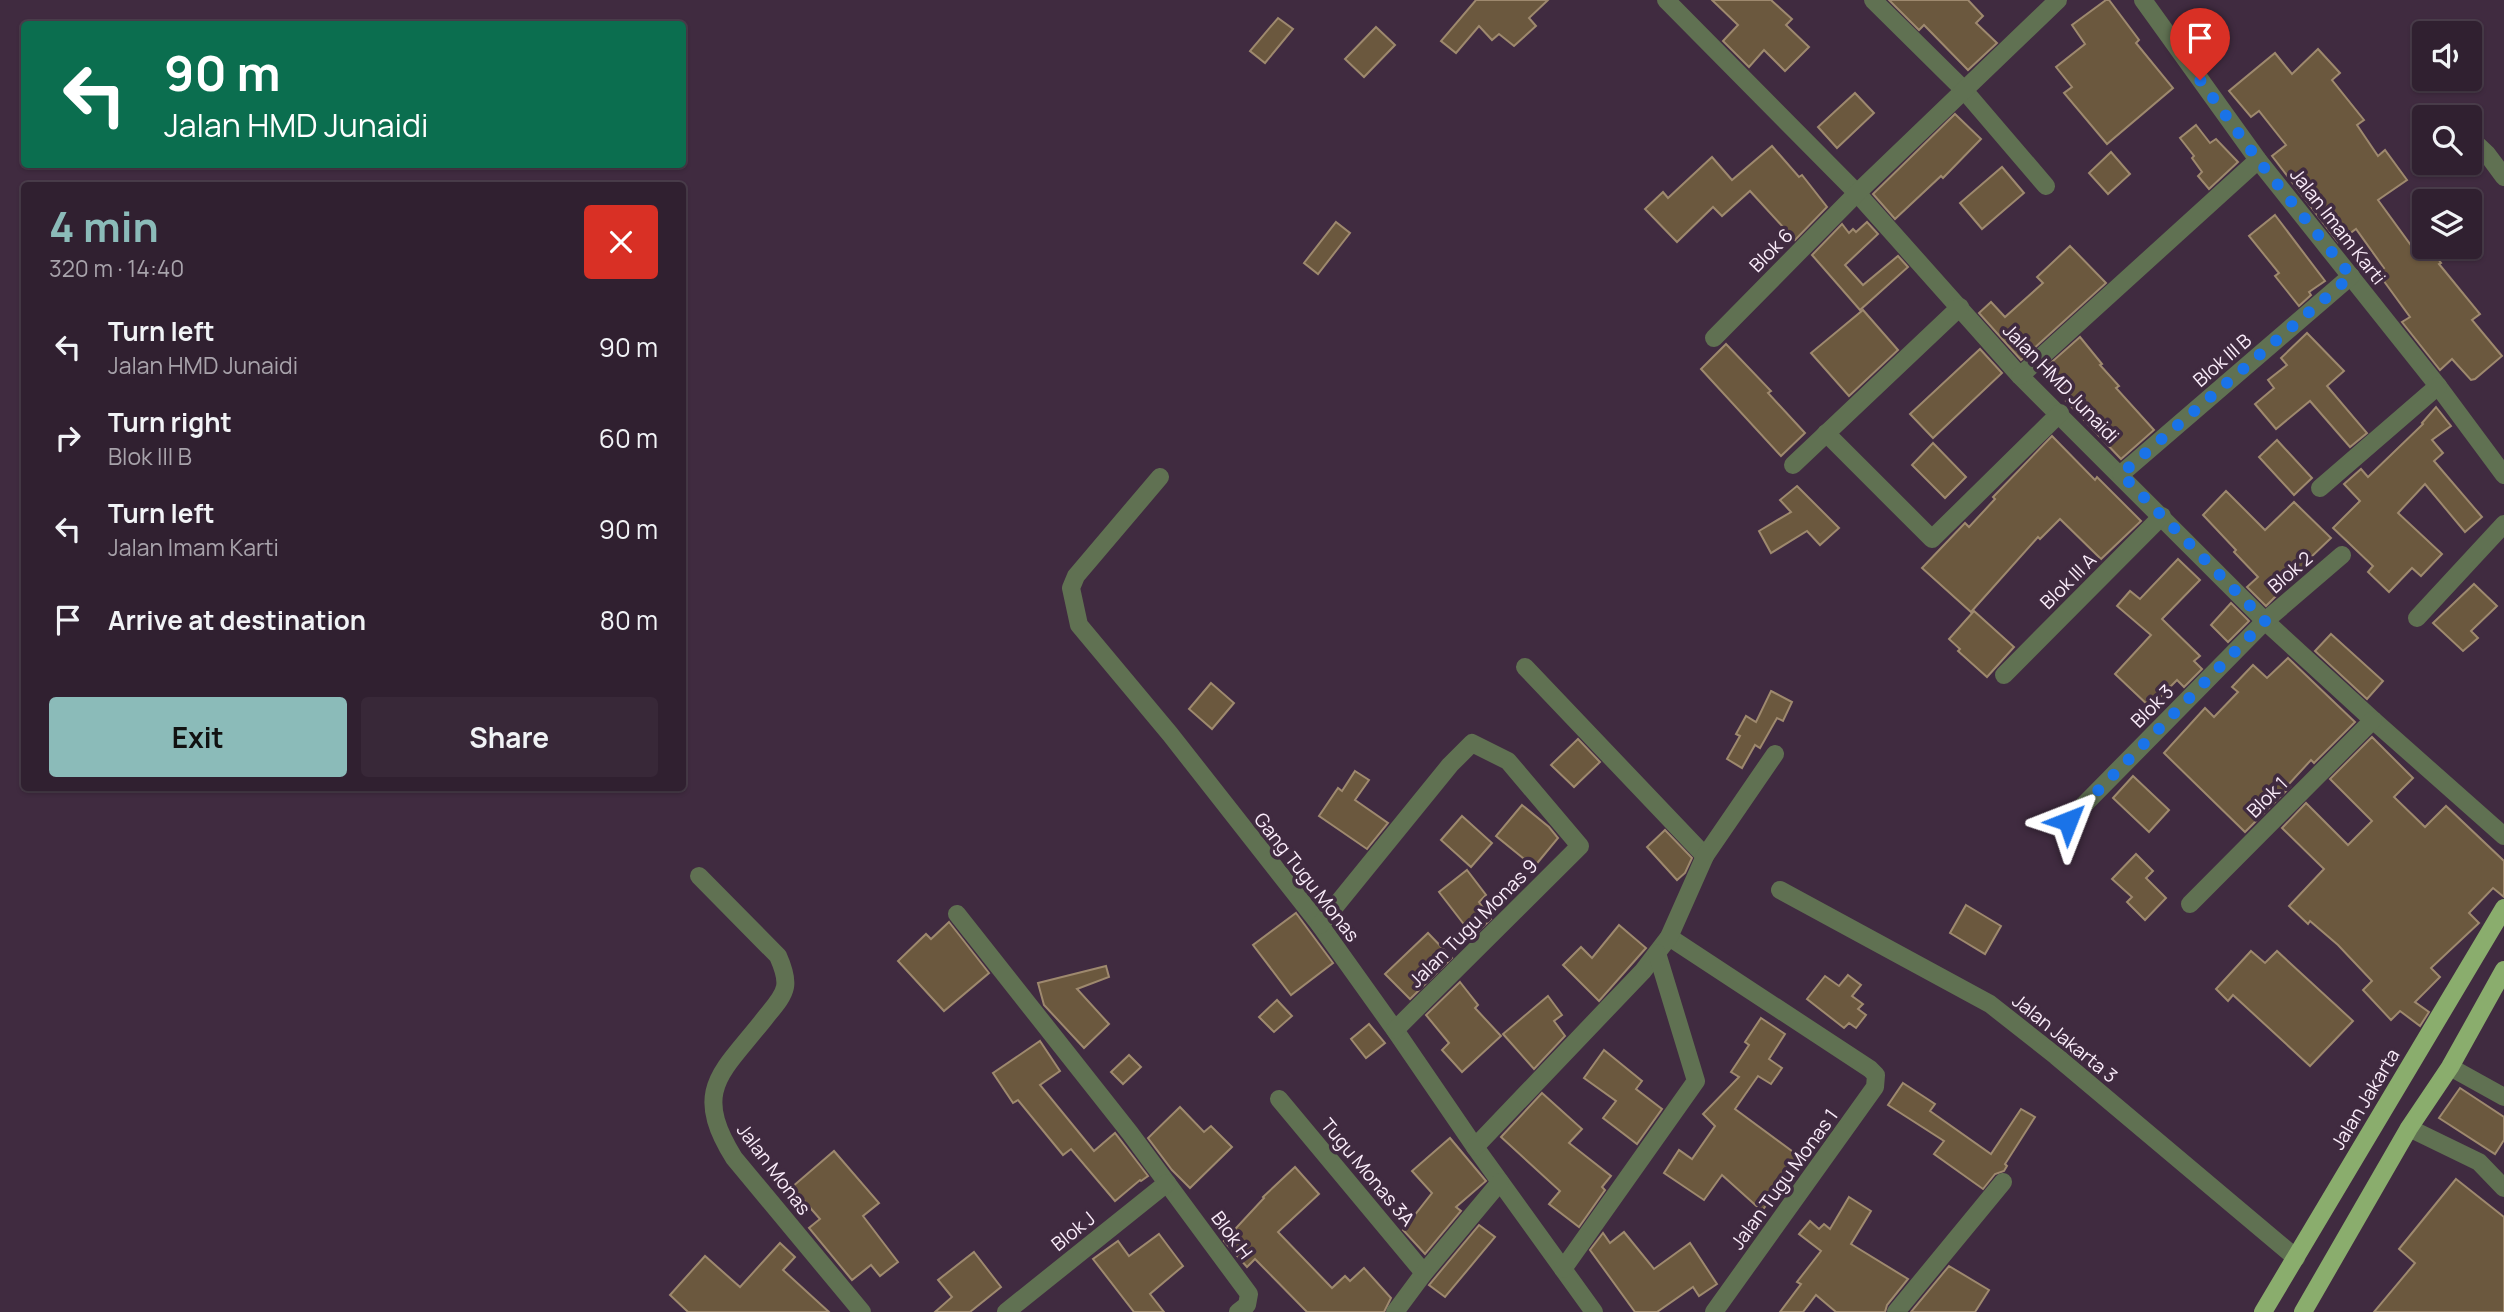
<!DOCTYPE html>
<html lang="en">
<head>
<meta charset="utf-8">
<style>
	body { margin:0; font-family:Manrope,sans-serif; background:#382838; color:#f1f3f6; height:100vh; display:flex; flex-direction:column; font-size:26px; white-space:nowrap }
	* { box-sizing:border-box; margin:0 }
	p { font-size:23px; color:#a8a3ab }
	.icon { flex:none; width:38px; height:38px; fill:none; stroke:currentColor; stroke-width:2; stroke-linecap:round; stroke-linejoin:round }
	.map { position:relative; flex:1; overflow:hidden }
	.side { position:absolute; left:21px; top:182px; width:665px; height:609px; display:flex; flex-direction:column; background:#302030; border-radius:7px; box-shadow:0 2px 5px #0004,0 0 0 2px #4b3e4c }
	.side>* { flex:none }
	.banner { position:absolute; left:21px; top:21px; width:665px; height:147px; border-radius:7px; box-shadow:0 2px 5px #0004,0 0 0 2px #4b3e4c; background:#0b6e4f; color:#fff; overflow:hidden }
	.controls { position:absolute; left:2412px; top:21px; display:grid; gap:14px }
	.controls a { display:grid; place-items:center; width:70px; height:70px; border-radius:7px; background:#302030; box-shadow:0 2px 5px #0004,0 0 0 2px #4b3e4c; font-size:35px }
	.pin { position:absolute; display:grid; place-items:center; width:60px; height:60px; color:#fff; margin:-72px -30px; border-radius:50% 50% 50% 0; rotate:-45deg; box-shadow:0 0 7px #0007 }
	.pin .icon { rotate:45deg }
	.me { position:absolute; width:77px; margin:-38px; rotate:45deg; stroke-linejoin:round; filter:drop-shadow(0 0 5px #0008) }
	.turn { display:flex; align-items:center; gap:24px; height:147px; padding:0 28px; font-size:32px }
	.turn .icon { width:91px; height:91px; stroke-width:2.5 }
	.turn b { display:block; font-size:49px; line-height:60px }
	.round { display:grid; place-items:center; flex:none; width:74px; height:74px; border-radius:7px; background:#382838 }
	.overview { display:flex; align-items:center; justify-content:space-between; height:119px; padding:0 28px }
	h1 { font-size:42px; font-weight:700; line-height:52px; color:#8bbbb9 }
	.button { display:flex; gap:14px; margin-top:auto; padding:14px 28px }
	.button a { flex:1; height:80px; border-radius:7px; background:#8bbbb9; color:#111; font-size:28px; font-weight:700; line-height:80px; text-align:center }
	.button a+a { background:#382838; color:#f1f3f6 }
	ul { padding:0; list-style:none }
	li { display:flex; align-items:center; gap:21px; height:91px; padding:0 28px }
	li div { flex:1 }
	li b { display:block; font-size:26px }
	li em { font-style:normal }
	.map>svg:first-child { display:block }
</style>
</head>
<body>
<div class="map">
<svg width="2504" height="1312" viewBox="0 0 2504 1312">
	<rect width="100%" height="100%" fill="#402b40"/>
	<g fill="#6b583e" stroke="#9e896e" stroke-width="2">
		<path d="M1476 0H1548L1529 18 1536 26 1514 46 1499 34 1492 40 1479 26 1456 53 1441 41Z"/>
		<path d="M1712 0H1771L1792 19 1786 25 1809 47 1785 71 1764 50 1749 67 1723 41 1738 25Z"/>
		<path d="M1889 0H1968L1983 16 1976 23 1997 43 1968 70 1924 25 1919 30Z"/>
		<path d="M2106 0H2109L2139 40 2136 43 2173 88 2107 144 2064 93 2072 87 2056 67 2085 44 2072 25Z"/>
		<path d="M1278 18 1293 29 1265 63 1250 51Z"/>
		<path d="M1376 27 1395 45 1364 77 1345 59Z"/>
		<path d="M2318 49 2340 73 2332 80 2364 120 2357 125 2378 156 2385 150 2407 180 2378 200 2413 248 2424 240V247H2429L2441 263 2439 264 2480 314 2472 320 2502 356 2475 379 2471 380 2452 359 2440 370 2402 322 2410 317 2378 273 2384 268 2356 229 2338 242 2272 156 2286 145 2259 111 2251 117 2229 91 2275 53 2292 74Z"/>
		<path d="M1855 93 1874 113 1837 148 1818 127Z"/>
		<path d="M1955 114 1981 139 1943 178 1941 176 1895 219 1873 194Z"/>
		<path d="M2196 125 2210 143 2216 139 2238 162 2209 189 2198 176 2202 172 2192 158 2194 156 2180 138Z"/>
		<path d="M1772 146 1799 177 1802 175 1827 207 1795 240 1750 191 1722 216 1713 207 1677 242 1645 209 1663 192 1668 198 1712 157 1732 180Z"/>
		<path d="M2111 152 2130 174 2108 194 2089 173Z"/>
		<path d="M2002 167 2024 193 1982 229 1960 203Z"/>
		<path d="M2275 215 2325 281 2309 292 2311 295 2299 306 2275 276 2279 273 2249 236Z"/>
		<path d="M1336 222 1350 233 1318 274 1304 263Z"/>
		<path d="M1867 222 1878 234 1845 265 1863 285 1898 256 1908 267 1860 310 1812 255 1842 224 1849 233 1853 229 1856 232Z"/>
		<path d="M2070 246 2106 283 2021 360 1979 313 1991 302 2005 317 2043 283 2037 277Z"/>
		<path d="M1863 310 1898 350 1849 396 1811 353Z"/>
		<path d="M2307 333 2344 371 2327 386 2367 433 2350 447 2310 401 2276 429 2255 404 2274 388 2268 380 2287 365 2281 358Z"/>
		<path d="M2080 337 2102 364 2100 365 2119 386 2116 388 2154 430 2121 459 2066 401 2070 397 2046 367Z"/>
		<path d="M1726 344 1771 391 1768 393 1805 433 1781 456 1701 369Z"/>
		<path d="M1980 349 2002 373 1933 438 1910 414Z"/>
		<path d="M2436 407 2451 426 2432 440 2443 453 2434 461 2482 517 2465 532 2425 484 2398 513 2442 554 2421 576 2412 568 2389 592 2368 572 2373 566 2333 528 2360 501 2344 484 2361 469 2368 477 2423 424 2422 423Z"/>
		<path d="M2052 436 2095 480 2097 477 2141 521 2101 559 2060 519 2040 539 2038 537 1971 612 1922 568 1965 523 1969 527 1995 499 1993 497Z"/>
		<path d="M2277 440 2312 478 2294 495 2259 457Z"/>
		<path d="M1933 443 1966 477 1945 498 1912 465Z"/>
		<path d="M1797 486 1839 528 1820 545 1807 531 1771 553 1759 531 1791 512 1780 500Z"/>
		<path d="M2226 491 2265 530 2294 502 2331 538 2309 559 2311 561 2266 606 2247 587 2258 577 2234 552 2236 550 2203 515Z"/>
		<path d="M2178 559 2200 580 2162 619 2200 656 2194 661 2202 669 2184 687 2177 680 2150 707 2115 674 2151 635 2117 606 2130 591 2140 599Z"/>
		<path d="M2474 584 2497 606 2471 631 2478 638 2463 651 2433 623Z"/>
		<path d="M2231 603 2249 621 2228 642 2211 625Z"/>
		<path d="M1974 611 2014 647 1987 677 1958 651 1960 649 1949 639Z"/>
		<path d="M2331 634 2383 681 2367 699 2315 651Z"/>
		<path d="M2288 658 2355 722 2314 763 2311 760 2288 785 2290 787 2245 832 2164 753 2205 708 2214 717 2238 692 2232 687 2253 665 2267 678Z"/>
		<path d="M1211 683 1234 703 1212 729 1189 709Z"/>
		<path d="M1771 691 1792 702 1783 721 1777 718 1760 748 1755 745 1742 768 1727 759 1740 736 1736 734 1746 716 1756 722Z"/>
		<path d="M2372 737 2413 778 2394 797 2425 827 2446 806 2504 861V897L2493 888 2469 913 2479 923 2431 968 2440 977 2415 1002 2429 1012 2420 1026 2400 1011 2391 1020 2363 990 2372 981 2338 945 2310 921 2308 924 2289 906 2324 869 2282 828 2306 803 2348 845 2372 821 2330 779Z"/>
		<path d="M1578 739 1600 762 1574 787 1551 765Z"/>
		<path d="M1355 771 1369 780 1355 800 1388 823 1367 849 1319 816 1338 788 1342 791Z"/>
		<path d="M2133 776 2169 810 2149 832 2113 798Z"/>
		<path d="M1522 805 1549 827 1558 838 1534 867 1496 836Z"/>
		<path d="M1462 816 1492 843 1471 867 1441 840Z"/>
		<path d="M1665 830 1692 858 1685 873 1677 880 1647 847Z"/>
		<path d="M2136 854 2153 871 2146 878 2166 898 2145 920 2127 902 2132 897 2112 879Z"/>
		<path d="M1467 870 1486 895 1479 902 1491 919 1473 936 1439 892Z"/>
		<path d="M1966 905 2001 926 1985 954 1950 933Z"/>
		<path d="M1296 913 1333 963 1291 995 1253 945Z"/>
		<path d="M949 922 989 973 944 1011 898 961 926 934 931 939Z"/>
		<path d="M1619 925 1646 948 1599 1001 1563 965 1581 947 1592 958Z"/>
		<path d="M1428 933 1452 958 1410 999 1385 974Z"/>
		<path d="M2251 951 2265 963 2277 951 2353 1021 2310 1066 2233 995 2228 1001 2216 989Z"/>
		<path d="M1106 966 1109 977 1077 989 1109 1024 1084 1048 1044 1005 1038 983Z"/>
		<path d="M1848 975 1861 985 1852 996 1863 1004 1858 1009 1866 1015 1856 1028 1849 1023 1844 1028 1807 999 1825 976 1839 986Z"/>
		<path d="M1460 982 1478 1005 1475 1008 1501 1036 1462 1072 1442 1050 1449 1043 1426 1015Z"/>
		<path d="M1548 996 1562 1015 1554 1021 1565 1036 1534 1069 1503 1034Z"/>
		<path d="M1277 1000 1292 1016 1274 1032 1259 1017Z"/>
		<path d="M1761 1018 1785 1034 1769 1059 1782 1068 1771 1084 1758 1076 1735 1109 1800 1157 1762 1211 1722 1175 1704 1200 1664 1173 1679 1150 1692 1159 1715 1126 1703 1114 1739 1077 1731 1072 1749 1045 1745 1042Z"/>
		<path d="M1369 1024 1385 1043 1366 1058 1351 1039Z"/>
		<path d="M1040 1041 1060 1071 1040 1085 1094 1151 1115 1133 1148 1176 1141 1181 1140 1180 1115 1201 1071 1149 1063 1155 1018 1100 1013 1103 993 1073Z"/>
		<path d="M1604 1050 1642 1081 1636 1089 1662 1109 1637 1144 1603 1118 1616 1101 1584 1078Z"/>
		<path d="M1129 1055 1141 1067 1123 1084 1111 1072Z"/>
		<path d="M1903 1083 1935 1104 1930 1111 1991 1154 2021 1109 2035 1117 2005 1164 2007 1166 2004 1171 1995 1174 1983 1189 1934 1154 1944 1141 1888 1105Z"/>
		<path d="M2460 1088 2504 1117V1140L2495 1154 2439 1118Z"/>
		<path d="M1542 1093 1582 1129 1569 1143 1611 1176 1602 1187 1605 1190 1579 1227 1549 1204 1560 1191 1501 1137Z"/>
		<path d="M1180 1107 1204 1132 1211 1126 1232 1147 1190 1188 1172 1170 1148 1138Z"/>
		<path d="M1450 1138 1486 1181 1456 1207 1461 1211 1425 1254 1403 1230 1432 1193 1412 1171Z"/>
		<path d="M834 1151 879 1203 863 1216 898 1262 880 1276 871 1265 852 1280 809 1228 820 1219 792 1187Z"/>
		<path d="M1295 1167 1319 1194 1278 1232 1332 1288 1345 1276 1350 1281 1364 1268 1391 1298 1384 1312H1307L1255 1259 1247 1267 1224 1241 1264 1198 1263 1197Z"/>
		<path d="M2456 1179 2504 1217V1312H2374L2415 1263 2399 1249Z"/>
		<path d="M1849 1197 1871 1211 1851 1244 1908 1279 1887 1305 1885 1312H1836L1816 1295 1803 1312H1780L1801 1284 1797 1282 1821 1251 1799 1234 1810 1221 1819 1229 1824 1224 1830 1229Z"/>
		<path d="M1479 1225 1495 1237 1445 1297 1429 1285Z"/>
		<path d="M1624 1232 1654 1269 1690 1243 1717 1284 1699 1296 1693 1287 1657 1312H1635L1590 1250 1603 1233 1610 1243Z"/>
		<path d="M1159 1234 1183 1266 1150 1294 1164 1312H1134L1093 1259 1118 1241 1129 1256Z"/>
		<path d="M780 1243 795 1257 783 1270 829 1312H688L670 1295 705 1256 740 1287Z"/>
		<path d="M974 1252 1001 1287 970 1312H935L952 1297 938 1280Z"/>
		<path d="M1949 1266 1989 1290 1975 1312H1911Z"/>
	</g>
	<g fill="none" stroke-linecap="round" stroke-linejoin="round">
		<g stroke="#607152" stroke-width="18">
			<path d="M1666 0 1857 193 2020 376 2265 621 2373 720 2504 836"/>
			<path d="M1873 0 1963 89 2046 186"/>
			<path d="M2143 0 2258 160 2438 386 2504 475"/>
			<path d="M2469 137 2487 154 2504 177"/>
			<path d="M2429 167 2434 163"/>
			<path d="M1714 338 1857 193 2058 0"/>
			<path d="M2020 376 2258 160"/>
			<path d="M1826 433 1932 539 2060 413"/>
			<path d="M1793 465 1960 307"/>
			<path d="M2121 474 2351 276"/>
			<path d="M1160 477 1076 576 1071 588 1079 625 1170 734 1320 925 1395 1030 1475 1147 1594 1312"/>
			<path d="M2320 488 2438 386"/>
			<path d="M2417 618 2504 524"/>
			<path d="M1525 667 1705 856"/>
			<path d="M2004 675 2162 516"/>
			<path d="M2068 821 2265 621 2342 555"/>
			<path d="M699 876 778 956C782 965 787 977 785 987 783 998 771 1010 765 1018 722 1073 691 1089 734 1158L862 1312"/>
			<path d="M1780 890 1990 1004 2056 1056 2296 1258"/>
			<path d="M2190 904 2373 720"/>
			<path d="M957 914 1130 1133 1249 1294 1247 1305 1238 1312"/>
			<path d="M1320 925 1450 765 1472 743 1508 761 1580 846 1395 1030"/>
			<path d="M1669 937 1870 1069 1876 1075 1875 1087 1714 1312"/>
			<path d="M2450 1067 2504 1097"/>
			<path d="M1279 1099 1424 1273"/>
			<path d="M2409 1128 2479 1162 2504 1188"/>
			<path d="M1475 1147 1643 971 1669 937 1705 856 1775 754"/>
			<path d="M1563 1269 1696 1081 1657 953"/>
			<path d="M1006 1312 1167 1183"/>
			<path d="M1395 1312 1424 1273 1500 1182"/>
			<path d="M1896 1312 2003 1182"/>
		</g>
		<g stroke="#8aad6d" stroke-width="18">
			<path d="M2263 1312 2504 908"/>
			<path d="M2303 1312 2409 1128 2450 1067 2504 970"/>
		</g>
	</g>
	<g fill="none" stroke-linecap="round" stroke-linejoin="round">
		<path stroke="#1a73e8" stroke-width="12" stroke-dasharray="0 21.6" d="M2068 821 2265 621 2121 474 2351 276 2258 160 2200 80"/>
	</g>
	<g text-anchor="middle" stroke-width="7" stroke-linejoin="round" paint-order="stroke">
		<g font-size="19" fill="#faecfa" stroke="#402b40">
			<text transform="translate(2338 226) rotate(52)" y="7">Jalan Imam Karti</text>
			<text transform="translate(1771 250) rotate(-45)" y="7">Blok 6</text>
			<text transform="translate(2222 360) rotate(-41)" y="7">Blok III B</text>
			<text transform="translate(2061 383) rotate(46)" y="7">Jalan HMD Junaidi</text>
			<text transform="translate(2290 572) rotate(-41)" y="7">Blok 2</text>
			<text transform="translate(2068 581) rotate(-45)" y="7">Blok III A</text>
			<text transform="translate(2152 706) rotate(-45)" y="7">Blok 3</text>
			<text transform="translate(2267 797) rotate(-45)" y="7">Blok 1</text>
			<text transform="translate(1307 877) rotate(52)" y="7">Gang Tugu Monas</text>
			<text transform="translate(1473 923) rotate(-45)" y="7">Jalan Tugu Monas 9</text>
			<text transform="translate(2065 1038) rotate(39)" y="7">Jalan Jakarta 3</text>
			<text transform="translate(2365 1099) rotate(-59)" y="7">Jalan Jakarta</text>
			<text transform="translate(774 1169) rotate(53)" y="7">Jalan Monas</text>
			<text transform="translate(1368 1172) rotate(50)" y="7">Tugu Monas 3A</text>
			<text transform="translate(1784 1179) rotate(-54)" y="7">Jalan Tugu Monas 1</text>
			<text transform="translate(1073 1231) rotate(-39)" y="7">Blok J</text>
			<text transform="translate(1232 1235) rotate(53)" y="7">Blok H</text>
		</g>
	</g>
</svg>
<div class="controls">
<a><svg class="icon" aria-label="sound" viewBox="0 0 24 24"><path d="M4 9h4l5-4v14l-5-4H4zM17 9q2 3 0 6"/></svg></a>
<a><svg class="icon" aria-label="search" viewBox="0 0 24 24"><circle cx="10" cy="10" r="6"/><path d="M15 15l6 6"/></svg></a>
<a><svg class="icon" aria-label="layers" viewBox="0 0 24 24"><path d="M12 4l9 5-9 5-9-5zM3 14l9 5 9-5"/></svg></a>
</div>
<div class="pin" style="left:2200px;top:80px;background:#d93025"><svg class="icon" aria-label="arrive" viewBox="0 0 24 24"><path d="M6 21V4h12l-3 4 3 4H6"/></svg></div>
<svg class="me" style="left:2068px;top:821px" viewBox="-20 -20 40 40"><path d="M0-17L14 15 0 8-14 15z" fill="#1a73e8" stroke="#fff" stroke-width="4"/></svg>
<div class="banner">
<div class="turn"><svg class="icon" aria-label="left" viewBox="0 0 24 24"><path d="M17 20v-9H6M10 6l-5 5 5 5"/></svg><div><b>90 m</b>Jalan HMD Junaidi</div></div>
</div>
<section class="side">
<div class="overview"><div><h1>4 min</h1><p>320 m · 14:40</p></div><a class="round" style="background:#d93025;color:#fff"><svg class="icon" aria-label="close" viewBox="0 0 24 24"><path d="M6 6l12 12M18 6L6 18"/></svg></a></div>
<ul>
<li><svg class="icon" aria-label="left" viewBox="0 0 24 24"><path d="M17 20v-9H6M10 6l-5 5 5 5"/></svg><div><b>Turn left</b><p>Jalan HMD Junaidi</p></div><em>90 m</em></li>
<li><svg class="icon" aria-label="right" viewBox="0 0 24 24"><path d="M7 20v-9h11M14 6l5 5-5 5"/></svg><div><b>Turn right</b><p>Blok III B</p></div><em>60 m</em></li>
<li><svg class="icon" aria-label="left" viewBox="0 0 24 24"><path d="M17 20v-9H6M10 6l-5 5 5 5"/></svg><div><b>Turn left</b><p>Jalan Imam Karti</p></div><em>90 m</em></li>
<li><svg class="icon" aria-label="arrive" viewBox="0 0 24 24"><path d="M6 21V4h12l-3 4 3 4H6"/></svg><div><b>Arrive at destination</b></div><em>80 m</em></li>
</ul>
<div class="button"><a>Exit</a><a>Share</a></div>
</section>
</div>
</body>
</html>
